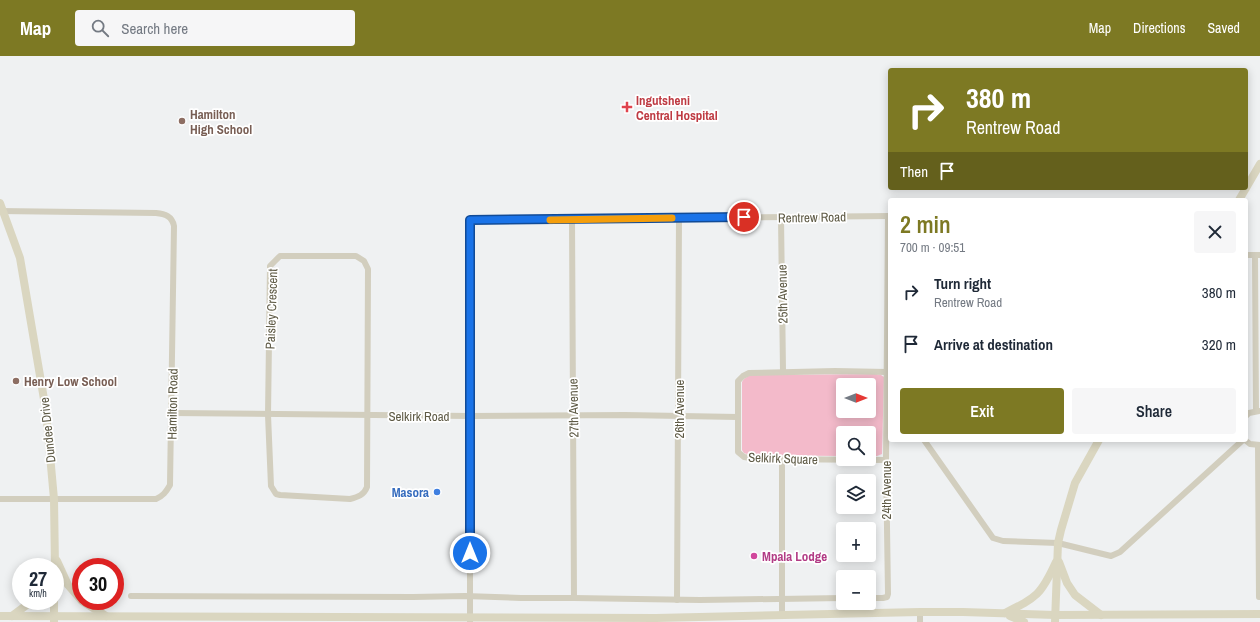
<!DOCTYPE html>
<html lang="en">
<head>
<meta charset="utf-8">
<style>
	body { margin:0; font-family:"Archivo Narrow",sans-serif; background:#f6f6f7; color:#1f2937; height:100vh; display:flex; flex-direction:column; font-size:15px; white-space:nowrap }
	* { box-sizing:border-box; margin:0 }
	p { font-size:13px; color:#747a83 }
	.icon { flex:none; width:22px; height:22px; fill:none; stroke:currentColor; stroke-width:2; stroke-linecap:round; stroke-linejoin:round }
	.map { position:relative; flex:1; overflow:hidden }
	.panel { position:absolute; left:888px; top:142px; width:360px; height:244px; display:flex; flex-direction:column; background:#fff; border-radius:4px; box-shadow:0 2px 10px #0003 }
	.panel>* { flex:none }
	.banner { position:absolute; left:888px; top:12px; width:360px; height:122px; border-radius:4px; box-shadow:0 2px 10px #0003; background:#7d7923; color:#fff; overflow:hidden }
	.needle { width:26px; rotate:90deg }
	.tools { position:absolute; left:836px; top:322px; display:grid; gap:8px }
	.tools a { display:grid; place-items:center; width:40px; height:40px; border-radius:4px; background:#fff; box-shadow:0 2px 10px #0003; font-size:20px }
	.speed { position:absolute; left:12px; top:502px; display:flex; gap:8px; font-size:20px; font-weight:700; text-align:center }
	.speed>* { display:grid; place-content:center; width:52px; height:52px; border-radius:50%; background:#fff; box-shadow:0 2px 10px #0003; line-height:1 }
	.speed small { font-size:10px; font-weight:400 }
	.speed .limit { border:6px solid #d22; background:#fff; color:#111 }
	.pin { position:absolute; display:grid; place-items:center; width:34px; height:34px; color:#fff; margin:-17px; border:2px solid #fff; border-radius:50%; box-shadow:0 1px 4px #0007 }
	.me { position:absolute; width:44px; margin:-22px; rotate:0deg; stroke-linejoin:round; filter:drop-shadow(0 0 3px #0008) }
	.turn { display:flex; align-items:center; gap:14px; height:84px; padding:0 12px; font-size:18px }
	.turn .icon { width:52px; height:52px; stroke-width:2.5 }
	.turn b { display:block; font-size:28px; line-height:34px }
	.then { display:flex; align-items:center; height:38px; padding:0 12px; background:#0003; gap:8px; font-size:15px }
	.round { display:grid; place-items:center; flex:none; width:42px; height:42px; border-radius:4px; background:#f6f6f7 }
	.summary { display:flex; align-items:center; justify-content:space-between; height:68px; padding:0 12px }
	h1 { font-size:24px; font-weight:600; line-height:30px; color:#7d7923 }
	.cta { display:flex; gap:8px; margin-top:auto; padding:8px 12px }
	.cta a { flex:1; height:46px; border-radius:4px; background:#7d7923; color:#fff; font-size:16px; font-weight:600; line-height:46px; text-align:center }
	.cta a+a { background:#f6f6f7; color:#1f2937 }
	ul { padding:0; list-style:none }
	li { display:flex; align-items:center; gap:12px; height:52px; padding:0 12px }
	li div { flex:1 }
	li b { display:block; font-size:15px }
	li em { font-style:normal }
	header { display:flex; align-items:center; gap:24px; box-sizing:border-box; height:56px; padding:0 20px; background:#7d7923; color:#fff }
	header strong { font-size:19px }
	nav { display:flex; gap:22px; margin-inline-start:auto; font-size:14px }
	.search { width:280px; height:36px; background:#f6f6f7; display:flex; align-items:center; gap:10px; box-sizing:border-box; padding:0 14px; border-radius:4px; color:#747a83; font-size:15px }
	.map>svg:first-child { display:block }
</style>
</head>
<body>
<header>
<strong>Map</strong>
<div class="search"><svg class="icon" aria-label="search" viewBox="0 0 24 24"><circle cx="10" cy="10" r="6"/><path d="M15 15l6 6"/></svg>Search here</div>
<nav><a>Map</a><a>Directions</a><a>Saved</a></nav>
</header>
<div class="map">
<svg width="1260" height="566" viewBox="0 0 1260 566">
	<rect width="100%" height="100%" fill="#eff1f2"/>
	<path fill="#f3baca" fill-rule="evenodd" d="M876 318 881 319 884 321 882 398 877 400H869V377H843V400L750 399 744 397 742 394V326L744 323 750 319ZM843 329H869V355H843Z"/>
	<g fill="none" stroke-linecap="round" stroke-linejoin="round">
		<g stroke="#d2cebe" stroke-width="6">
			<path d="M0 155 156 157C165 158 172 160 174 170L170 429C166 436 163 440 156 443H0"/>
			<path d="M781 161 783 315"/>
			<path d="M572 163 574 542"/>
			<path d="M1246 199H1260"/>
			<path d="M1255 199 1256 355"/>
			<path d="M280 200H356L364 205 368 213 367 431C364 439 358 441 350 443L280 439 276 438 271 430 268 359 270 210Z"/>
			<path d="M172 357 470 360 625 359 738 361"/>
			<path d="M1246 360 1249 357 1259 355"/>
			<path d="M924 384 993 482 1003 485 1058 487 1111 500 1120 496 1243 384"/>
			<path d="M1245 384 1250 388 1260 389"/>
			<path d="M1258 390 1259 541"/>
			<path d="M886 404 757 403 744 401 738 396V325L743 320 749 317 835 315 887 316"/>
			<path d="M131 540 413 541 465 540 521 542H574L700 544 843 542"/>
			<path d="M869 542H883L887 541 888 538 886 404 888 160"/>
			<path d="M677 544 679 162"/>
			<path d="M782 558V404"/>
			<path d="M470 566V164L890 160"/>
			<path d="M920 566V556"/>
		</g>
		<g stroke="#dad6c0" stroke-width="8">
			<path d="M1239 144 1260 108"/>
			<path d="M0 147 20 202 46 355 54 443 55 511"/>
			<path d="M57 505 68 529 81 544"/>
			<path d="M1059 506 1067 527 1075 539 1101 559"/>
			<path d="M82 545 106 560"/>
			<path d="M1005 557C1037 541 1041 539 1056 506"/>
			<path d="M0 560 656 562 920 556H963L1055 559 1260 558"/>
			<path d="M12 560 32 545"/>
			<path d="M1010 560 1024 566"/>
			<path d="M54 566V545"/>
			<path d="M1055 566 1058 487 1061 474 1075 427 1099 384"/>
		</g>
	</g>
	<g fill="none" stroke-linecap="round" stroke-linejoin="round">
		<defs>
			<path id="route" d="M470 497V164L744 161"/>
		</defs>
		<use href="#route" stroke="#114b97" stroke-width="10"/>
		<use href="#route" stroke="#1a73e8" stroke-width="7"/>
		<path stroke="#f59e0b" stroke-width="7" d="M550 164 672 162"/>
	</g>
	<path fill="#e0444e" stroke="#fff" stroke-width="1.5" d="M625 45h4v4h4v4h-4v4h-4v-4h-4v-4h4z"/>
	<g fill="#8d6e63" stroke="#fff" stroke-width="1.5">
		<circle cx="182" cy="65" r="4"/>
		<circle cx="16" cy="325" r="4"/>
	</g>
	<circle fill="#3f7fe0" stroke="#fff" stroke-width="1.5" cx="437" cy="436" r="4"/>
	<circle fill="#d1479c" stroke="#fff" stroke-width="1.5" cx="754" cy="500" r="4"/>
	<g text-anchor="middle" stroke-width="3.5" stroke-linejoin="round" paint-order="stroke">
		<g font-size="13" font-weight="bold" fill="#be3a42" stroke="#fff" text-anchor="start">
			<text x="636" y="49">Ingutsheni<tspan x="636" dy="15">Central Hospital</tspan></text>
		</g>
		<g font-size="13" font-weight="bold" fill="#785e54" stroke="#fff" text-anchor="start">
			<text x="190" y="63">Hamilton<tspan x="190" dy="15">High School</tspan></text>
			<text x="24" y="330">Henry Low School</text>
		</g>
		<g font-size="13" fill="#5e5a45" stroke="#fff">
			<text transform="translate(812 161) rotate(-1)" y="5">Rentrew Road</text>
			<text transform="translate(782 238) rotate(-91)" y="5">25th Avenue</text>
			<text transform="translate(271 253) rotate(-88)" y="5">Paisley Crescent</text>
			<text transform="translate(172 348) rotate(-89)" y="5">Hamilton Road</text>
			<text transform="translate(573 352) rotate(-91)" y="5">27th Avenue</text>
			<text transform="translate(679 353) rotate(-90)" y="5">26th Avenue</text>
			<text x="419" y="365">Selkirk Road</text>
			<text transform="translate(47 374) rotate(-96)" y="5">Dundee Drive</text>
			<text transform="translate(783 402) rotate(2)" y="5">Selkirk Square</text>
			<text transform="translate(886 434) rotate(-90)" y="5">24th Avenue</text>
		</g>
		<g font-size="13" font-weight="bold" fill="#366cbe" stroke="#fff" text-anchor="end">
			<text x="429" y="441">Masora</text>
		</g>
		<g font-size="13" font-weight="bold" fill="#b23c85" stroke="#fff" text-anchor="start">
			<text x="762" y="505">Mpala Lodge</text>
		</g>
	</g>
</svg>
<div class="tools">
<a><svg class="needle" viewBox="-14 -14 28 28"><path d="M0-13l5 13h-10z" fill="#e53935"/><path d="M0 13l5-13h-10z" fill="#747a83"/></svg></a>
<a><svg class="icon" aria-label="search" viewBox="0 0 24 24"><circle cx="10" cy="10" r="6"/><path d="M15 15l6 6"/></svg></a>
<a><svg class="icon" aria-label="layers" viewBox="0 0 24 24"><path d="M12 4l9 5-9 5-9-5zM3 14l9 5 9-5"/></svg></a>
<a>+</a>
<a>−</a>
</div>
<div class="speed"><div>27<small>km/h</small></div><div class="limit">30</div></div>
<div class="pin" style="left:744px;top:161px;background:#d93025"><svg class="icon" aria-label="arrive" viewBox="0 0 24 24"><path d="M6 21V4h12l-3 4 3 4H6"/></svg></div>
<svg class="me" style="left:470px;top:497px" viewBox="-20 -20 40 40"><circle r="17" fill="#1a73e8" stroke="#fff" stroke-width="3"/><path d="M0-11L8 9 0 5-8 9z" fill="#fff"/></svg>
<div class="banner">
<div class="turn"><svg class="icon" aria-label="right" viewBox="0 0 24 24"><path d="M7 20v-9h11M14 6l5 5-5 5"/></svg><div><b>380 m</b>Rentrew Road</div></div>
<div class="then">Then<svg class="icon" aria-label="arrive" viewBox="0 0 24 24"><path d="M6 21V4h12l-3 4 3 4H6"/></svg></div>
</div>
<section class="panel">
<div class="summary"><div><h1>2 min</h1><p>700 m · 09:51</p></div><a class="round"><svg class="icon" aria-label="close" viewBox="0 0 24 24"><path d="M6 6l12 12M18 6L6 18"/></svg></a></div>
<ul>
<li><svg class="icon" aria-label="right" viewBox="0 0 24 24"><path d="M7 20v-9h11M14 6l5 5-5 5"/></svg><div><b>Turn right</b><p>Rentrew Road</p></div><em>380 m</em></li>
<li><svg class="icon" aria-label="arrive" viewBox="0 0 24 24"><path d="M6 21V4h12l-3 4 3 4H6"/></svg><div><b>Arrive at destination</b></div><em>320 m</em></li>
</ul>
<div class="cta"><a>Exit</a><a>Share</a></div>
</section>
</div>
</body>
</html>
